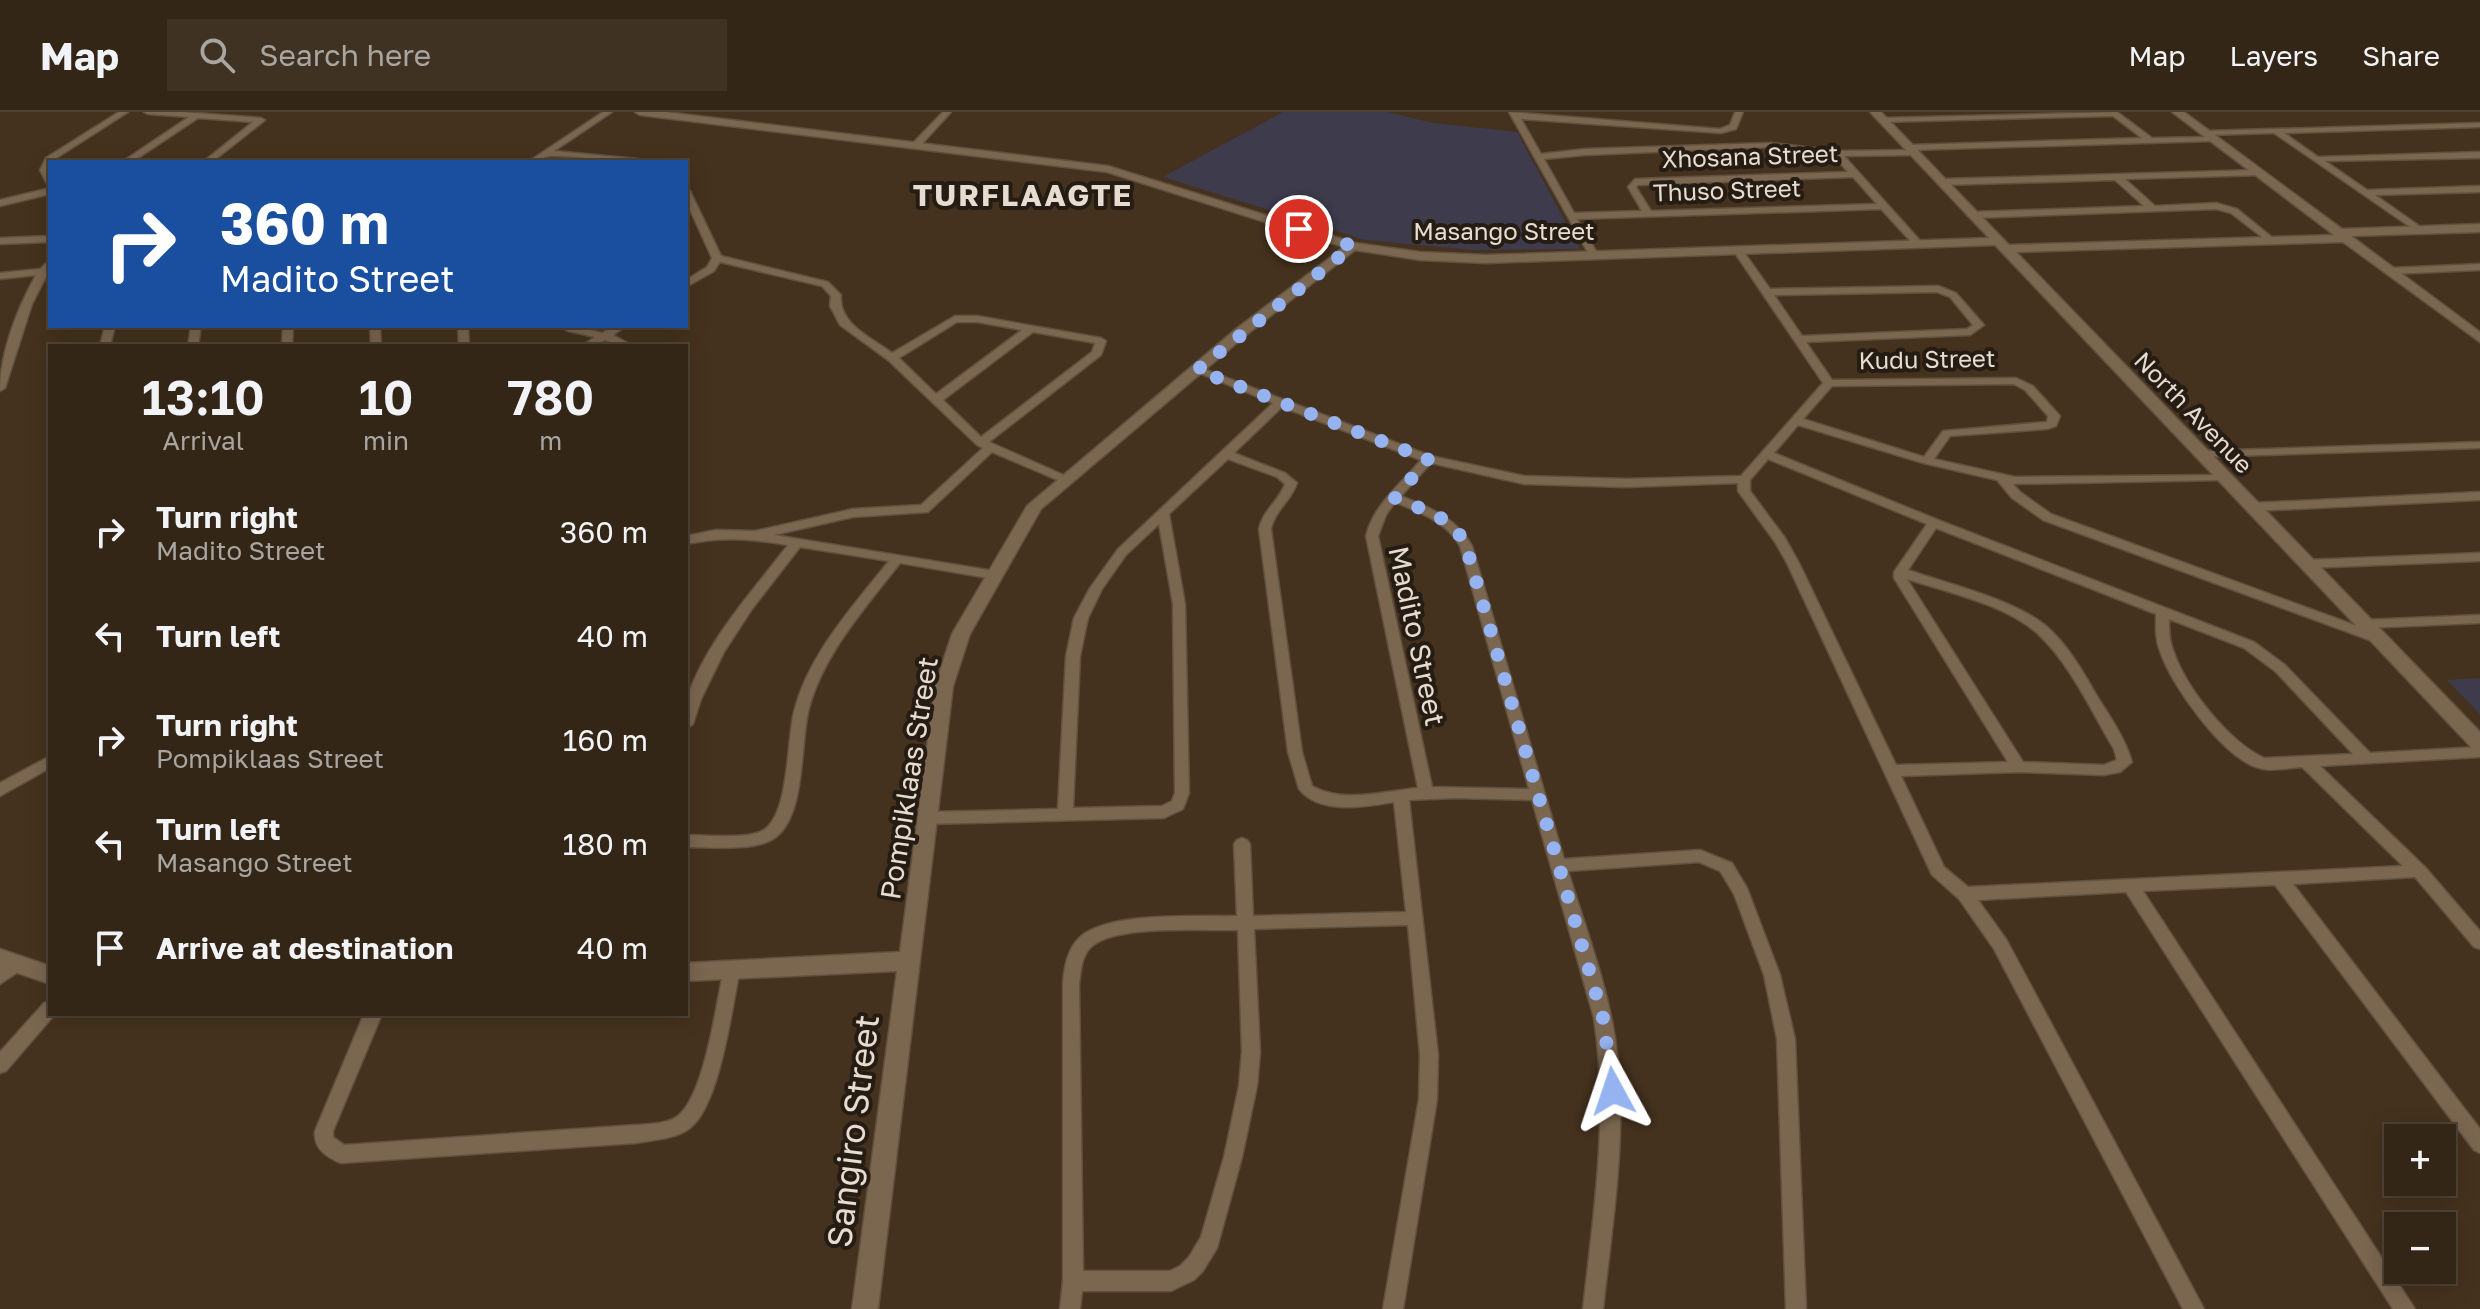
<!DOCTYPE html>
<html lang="en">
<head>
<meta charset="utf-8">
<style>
	body { margin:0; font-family:"Golos Text",sans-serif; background:#3f3223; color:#f1f3f6; height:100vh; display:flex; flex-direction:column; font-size:30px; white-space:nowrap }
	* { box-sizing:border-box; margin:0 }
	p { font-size:26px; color:#a9a5a1 }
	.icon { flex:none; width:44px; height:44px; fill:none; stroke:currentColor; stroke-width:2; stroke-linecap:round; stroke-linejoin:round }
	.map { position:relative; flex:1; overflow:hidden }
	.panel { position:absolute; left:48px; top:232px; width:640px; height:672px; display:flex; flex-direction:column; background:#342616; border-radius:0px; box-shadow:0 4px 20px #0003,0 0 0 2px #4e4335 }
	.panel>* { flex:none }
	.banner { position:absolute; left:48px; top:48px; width:640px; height:168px; border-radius:0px; box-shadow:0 4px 20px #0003,0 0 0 2px #4e4335; background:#1a4fa0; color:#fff; overflow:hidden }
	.buttons { position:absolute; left:2384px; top:1012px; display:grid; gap:16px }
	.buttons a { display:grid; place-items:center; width:72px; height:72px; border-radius:0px; background:#342616; box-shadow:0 4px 20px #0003,0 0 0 2px #4e4335; font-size:40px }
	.pin { position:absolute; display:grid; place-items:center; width:68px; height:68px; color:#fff; margin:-34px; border:4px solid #fff; border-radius:50%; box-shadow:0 2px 8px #0007 }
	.me { position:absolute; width:88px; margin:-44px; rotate:355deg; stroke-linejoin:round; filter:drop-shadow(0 0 6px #0008) }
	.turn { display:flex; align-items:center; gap:28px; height:168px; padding:0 40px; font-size:36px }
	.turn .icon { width:104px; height:104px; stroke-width:2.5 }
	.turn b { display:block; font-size:56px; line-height:68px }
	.eta { display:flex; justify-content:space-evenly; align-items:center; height:136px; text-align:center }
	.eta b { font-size:48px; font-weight:600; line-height:56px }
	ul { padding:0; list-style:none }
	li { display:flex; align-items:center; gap:24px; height:104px; padding:0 40px }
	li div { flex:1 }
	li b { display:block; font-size:30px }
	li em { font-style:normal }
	header { display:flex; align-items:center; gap:48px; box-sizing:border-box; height:112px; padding:0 40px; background:#342616; border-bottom:2px solid #4e4335 }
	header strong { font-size:38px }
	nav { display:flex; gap:44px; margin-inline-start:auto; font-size:28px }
	.search { width:560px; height:72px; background:#3f3223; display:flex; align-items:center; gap:20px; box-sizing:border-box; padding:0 28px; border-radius:0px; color:#a9a5a1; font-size:30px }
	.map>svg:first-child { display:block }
</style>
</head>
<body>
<header>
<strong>Map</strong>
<div class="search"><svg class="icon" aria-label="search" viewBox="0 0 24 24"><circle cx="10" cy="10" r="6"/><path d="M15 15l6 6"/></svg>Search here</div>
<nav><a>Map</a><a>Layers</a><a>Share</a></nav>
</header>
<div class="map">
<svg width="2480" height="1197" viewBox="0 0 2480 1197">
	<rect width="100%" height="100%" fill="#45321e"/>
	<g fill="#3e3b4d">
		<path d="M1283 0H1387L1433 11 1517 20 1580 137 1474 138 1365 128 1163 65Z"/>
		<path d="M2480 566V602L2447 568Z"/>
	</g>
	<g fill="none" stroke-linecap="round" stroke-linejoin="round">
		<defs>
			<g id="street">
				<path d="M119 0H128L50 50V73L47 72 40 58 46 46Z"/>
				<path d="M144 0H182L261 6 265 8 212 50H203L253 10 198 6 132 50H122L189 5 148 2Z"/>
				<path d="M603 0H612L554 39 638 47 642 50C612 50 582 44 552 44 543 44 537 50 528 50Z"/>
				<path d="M943 0H951L920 34H914V30Z"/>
				<path d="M1509 0 1720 17 1730 13 1735 0H1743L1736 17 1721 21 1521 7 1541 42 1585 37 1771 31 1837 39 1918 38V42L1915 43 1844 44 1924 133 1916 135 1881 97 1577 107 1599 144 1591 146ZM1771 35 1834 44 1848 60 1635 67 1628 75 1642 99 1574 101 1544 47 1585 43ZM1853 65 1877 92 1651 99 1636 75 1638 73Z"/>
				<path d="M2117 0 2152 26 2212 25 2216 27 2212 29 1911 38 1908 37V33L2142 26 2113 4 1883 10 1879 8 1883 6Z"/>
				<path d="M2480 11V15L2284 21 2318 45 2480 40V46L2325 49 2367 78 2480 74V80L2375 83 2422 116V120L2419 121 2274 21 2206 23 2202 21 2206 19Z"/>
				<path d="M2258 58 2261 59V63L2125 67 2155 94 2216 91 2237 97 2274 127 2276 129 2271 132 2231 101 2216 97 1972 106 1967 103 1972 100 2144 94 2115 68 1942 73 1938 70 1942 67Z"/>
				<path d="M50 76V82L0 94V88Z"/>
				<path d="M686 76 690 79 721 144 828 170 841 183C838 212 872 226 892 241L955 204H977L1101 226 1106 229 1101 243 989 330 1068 365V369H1060L992 340 928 400 853 405 774 423 994 459 1000 463 994 467 900 451C866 495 824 541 809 596 800 630 806 702 776 725 757 740 710 735 686 735V723C705 723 751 728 765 717 789 700 787 628 794 600 808 543 853 494 889 449L800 435 752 497 724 540 701 587 693 612 686 617C686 607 684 595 687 586 707 528 752 480 788 433 751 427 723 424 686 432V424L716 418 755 419 853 397 921 393 983 336 977 333 888 248 840 213 830 194 831 184 822 174 720 150 714 159 686 175V168L707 155 712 146 686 89ZM957 210H977L1022 218 936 282 899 246ZM1033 220 1095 231 1092 240 981 325 943 288Z"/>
				<path d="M50 124V130L0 132V126Z"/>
				<path d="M1735 136H1741L1770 177 1938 174 1956 181 1984 213 1970 223 1806 230 1832 268 2016 266 2033 274 2060 304 2056 314 2047 317 1950 324 1934 347 2015 365 2226 363 2228 365 2222 368 2013 372 2020 380 2051 402 2357 514 2358 509 2363 508 2480 503V511L2365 516 2380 522 2382 525 2375 530 2043 408 2012 386 1997 368 1923 351 1798 313 1774 341 1938 408 2254 530 2285 553 2370 641 2480 635V645L2320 654 2425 755 2480 819V837L2474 835 2415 765 2293 772 2480 1017V1041L2474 1038 2275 773 2143 779 2415 1197H2393L2126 780 1978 788 2006 827 2204 1197H2183L1994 837 1959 787 1932 763 1787 451 1775 430 1738 379V371L1626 375 1524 372 1431 351 1401 384C1430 396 1456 405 1472 434L1564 747 1700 738 1732 751 1747 776 1780 863 1795 927 1806 1197H1786L1777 927 1764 863 1734 782 1720 759 1699 750 1568 759C1586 818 1610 879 1617 941 1627 1026 1612 1113 1603 1197H1583C1594 1099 1609 1004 1594 906L1532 688 1455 686 1409 688 1438 943 1437 987 1403 1197H1383L1419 987 1420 943 1408 813 1254 817 1260 940 1257 974 1242 1045 1217 1136 1203 1159 1194 1168 1171 1179H1082L1080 1197H1060L1063 1169V872C1064 856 1067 838 1079 826 1107 799 1198 805 1237 804L1234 732 1237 728 1242 726 1247 728 1250 732 1253 804 1406 800 1394 690C1365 695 1320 703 1299 677L1288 640 1259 417C1263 398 1279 389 1285 372L1277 365 1228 347 1169 402 1185 492 1189 681 1183 697 1164 706 926 712 921 710 918 706 921 702 926 700 1058 697 1066 544 1074 506 1090 476 1118 437 1273 291 1192 258 1193 256H1201L1431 344 1524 364 1626 367 1741 364 1823 271 1733 138ZM1937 180 1950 185 1973 213 1967 217 1802 224 1774 183ZM2014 272 2025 278 2048 304 2047 310 1943 319 1924 345 1803 307 1832 274ZM1282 295 1421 348C1400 373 1374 392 1366 424L1418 676C1383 679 1345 692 1312 674L1302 640 1271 417C1275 398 1291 389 1297 371L1285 361 1234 341ZM1768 347 1927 412 1894 460V466L2008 650 1896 653 1799 451 1785 426 1750 379V368ZM1395 390C1420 401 1446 409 1460 434L1529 677 1432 675 1378 424 1386 403ZM1159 412 1173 492 1175 681 1172 689 1162 694 1073 696 1080 544 1088 506 1102 477 1126 443ZM1936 416 2156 502C2156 514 2155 527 2160 539 2171 573 2224 647 2259 656 2271 660 2289 656 2302 655L2403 754 1968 775 1944 755 1901 664 2019 660 2104 663 2120 660 2132 650C2125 626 2110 605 2097 584 2083 560 2068 533 2046 514 2013 487 1948 472 1908 458ZM1907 467C1947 480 2007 493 2038 522 2071 553 2091 599 2114 637L2117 648 2104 653 2023 650ZM2169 507 2244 536 2275 559 2353 642 2264 646C2229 630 2185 575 2173 538 2169 528 2169 517 2169 507ZM1238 818 1242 940 1239 974 1224 1045 1201 1125 1189 1145 1180 1154 1170 1159H1083L1079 872C1081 860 1081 846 1090 836 1113 812 1203 819 1238 818Z"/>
				<path d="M50 148V157L32 192 5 276 0 279C0 241 17 197 36 163L0 167V161L40 157Z"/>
				<path d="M2480 152V158L2390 162 2385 159 2390 156Z"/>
				<path d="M105 214H115L110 234H100Z"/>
				<path d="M191 214H201L198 234H188Z"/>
				<path d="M283 214H293L292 234H282Z"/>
				<path d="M370 214H380L381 234H371Z"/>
				<path d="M458 214H468L469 234H459Z"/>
				<path d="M559 214H573L602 221 614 214H626L613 223 633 234H621L605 228 594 234H582L595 225 568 219Z"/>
				<path d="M2480 330V336L2200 345 2194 342 2200 339Z"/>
				<path d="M2480 380V388L2253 399 2247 395 2253 391Z"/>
				<path d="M2480 441V449L2306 456 2300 452 2306 448Z"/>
				<path d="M50 644V656L0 684V671Z"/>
				<path d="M15 846 21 848 23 853 21 858 0 872V855Z"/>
				<path d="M732 850 738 852 740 857C732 895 720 993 690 1016 676 1027 653 1028 636 1031L341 1051C326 1045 313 1036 315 1019L364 902H382L333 1019V1025L344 1033 636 1013C649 1012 667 1012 678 1004 705 982 716 892 724 857L726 852Z"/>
				<path d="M50 889V902H55L6 959 0 961V940L44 891Z"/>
			</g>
			<g id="secondary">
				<path d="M635 0H665L1108 54 1355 131 1420 140 1486 143 1989 126 1870 0H1881L2009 133 2334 123 2172 0H2184L2342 117 2480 112V120L2351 124 2480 220V230L2343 130 2016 140 2480 620V639L2473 637 1995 133 1486 151 1420 148 1355 138 1246 223 1041 397 970 522 953 574 878 1197H852L897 859 686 869V851L900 840 935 574 952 522 1027 394 1236 217 1344 135 1107 60 640 3Z"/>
				<path d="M0 837 50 854V872L0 855Z"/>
			</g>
		</defs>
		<use href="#street" stroke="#60503f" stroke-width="3"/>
		<use href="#secondary" stroke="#60503f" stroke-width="3"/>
		<use href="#street" fill="#7b6650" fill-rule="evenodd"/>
		<use href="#secondary" fill="#7b6650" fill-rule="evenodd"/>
	</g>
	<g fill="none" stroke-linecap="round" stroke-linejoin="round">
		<path stroke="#95b2f1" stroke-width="14" stroke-dasharray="0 25.2" d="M1299 117 1353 134 1197 258 1428 347 1395 386C1422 398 1453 404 1466 434L1603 906 1613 979"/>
	</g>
	<g text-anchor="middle" stroke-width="8" stroke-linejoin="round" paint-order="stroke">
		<g font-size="24" fill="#e8dcd0" stroke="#251c13">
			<text transform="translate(1750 45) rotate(-2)" y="8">Xhosana Street</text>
			<text transform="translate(1727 79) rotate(-2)" y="8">Thuso Street</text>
			<text x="1504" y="128">Masango Street</text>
			<text transform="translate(1927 248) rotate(-1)" y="8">Kudu Street</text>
			<text transform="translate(2193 301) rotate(46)" y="8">North Avenue</text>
		</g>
		<g font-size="28" fill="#e8dcd0" stroke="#251c13">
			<text transform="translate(1417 524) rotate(78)" y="10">Madito Street</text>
			<text transform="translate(909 666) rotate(-81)" y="10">Pompiklaas Street</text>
		</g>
		<g font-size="30" font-weight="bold" letter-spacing="2" fill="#e8dcd0" stroke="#251c13">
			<text x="1023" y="94">TURFLAAGTE</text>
		</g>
		<g font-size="34" fill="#e8dcd0" stroke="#251c13">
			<text transform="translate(853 1019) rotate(-83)" y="12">Sangiro Street</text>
		</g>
	</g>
</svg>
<div class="buttons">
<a>+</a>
<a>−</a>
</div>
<div class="pin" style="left:1299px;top:117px;background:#d93025"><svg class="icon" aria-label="arrive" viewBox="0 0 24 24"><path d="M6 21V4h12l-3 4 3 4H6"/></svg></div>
<svg class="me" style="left:1613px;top:979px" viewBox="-20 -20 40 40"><path d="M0-17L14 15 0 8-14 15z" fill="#95b2f1" stroke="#fff" stroke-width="4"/></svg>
<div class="banner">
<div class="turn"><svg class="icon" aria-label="right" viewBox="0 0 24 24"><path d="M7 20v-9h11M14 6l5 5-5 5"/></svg><div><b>360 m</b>Madito Street</div></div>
</div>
<section class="panel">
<div class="eta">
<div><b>13:10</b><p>Arrival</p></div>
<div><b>10</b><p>min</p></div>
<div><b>780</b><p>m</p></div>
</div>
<ul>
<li><svg class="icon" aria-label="right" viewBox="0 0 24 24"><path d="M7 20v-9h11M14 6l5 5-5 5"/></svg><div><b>Turn right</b><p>Madito Street</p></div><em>360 m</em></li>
<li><svg class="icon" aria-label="left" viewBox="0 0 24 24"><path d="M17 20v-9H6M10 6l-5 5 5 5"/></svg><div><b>Turn left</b></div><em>40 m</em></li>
<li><svg class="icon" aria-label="right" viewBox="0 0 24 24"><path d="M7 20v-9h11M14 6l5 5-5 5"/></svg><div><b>Turn right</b><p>Pompiklaas Street</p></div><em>160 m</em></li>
<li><svg class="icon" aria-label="left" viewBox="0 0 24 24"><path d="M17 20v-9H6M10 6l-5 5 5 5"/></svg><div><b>Turn left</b><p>Masango Street</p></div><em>180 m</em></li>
<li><svg class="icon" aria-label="arrive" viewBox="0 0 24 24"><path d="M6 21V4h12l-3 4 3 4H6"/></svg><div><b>Arrive at destination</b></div><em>40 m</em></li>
</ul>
</section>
</div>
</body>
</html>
